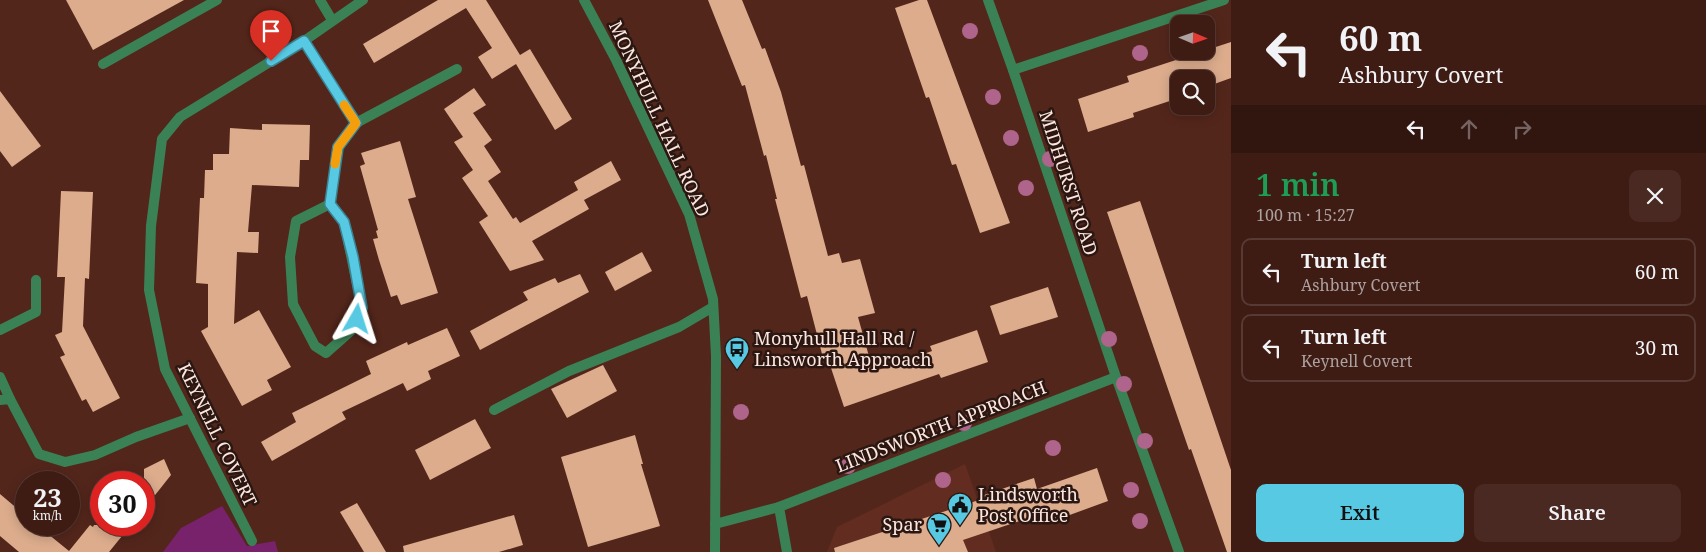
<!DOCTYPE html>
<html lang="en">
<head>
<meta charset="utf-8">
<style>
	body { margin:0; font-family:"Noto Serif",serif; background:#492922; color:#f1f3f6; height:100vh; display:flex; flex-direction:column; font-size:19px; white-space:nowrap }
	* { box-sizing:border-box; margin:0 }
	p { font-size:16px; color:#ada1a0 }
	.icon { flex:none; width:28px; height:28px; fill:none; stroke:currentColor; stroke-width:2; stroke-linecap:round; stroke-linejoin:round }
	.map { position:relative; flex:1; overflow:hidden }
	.sheet { display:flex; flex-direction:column; background:#3e1c14; width:475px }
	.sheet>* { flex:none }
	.hud { background:#3e1c14; color:#f1f3f6; overflow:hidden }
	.needle { width:32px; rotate:92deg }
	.tools { position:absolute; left:1170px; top:15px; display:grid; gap:10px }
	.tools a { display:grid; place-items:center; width:45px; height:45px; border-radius:10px; background:#3e1c14; box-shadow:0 2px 12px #0003,0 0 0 1px #573a34; font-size:25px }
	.speed { position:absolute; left:15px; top:471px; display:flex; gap:10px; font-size:25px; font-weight:700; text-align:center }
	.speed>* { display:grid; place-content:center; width:65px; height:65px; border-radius:50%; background:#3e1c14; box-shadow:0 2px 12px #0003,0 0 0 1px #573a34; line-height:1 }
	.speed small { font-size:12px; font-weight:400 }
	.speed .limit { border:8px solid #d22; background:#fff; color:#111 }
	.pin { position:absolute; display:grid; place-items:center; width:42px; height:42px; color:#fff; margin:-51px -21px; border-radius:50% 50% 50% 0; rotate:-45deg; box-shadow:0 0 5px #0007 }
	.pin .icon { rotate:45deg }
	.me { position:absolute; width:55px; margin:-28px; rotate:6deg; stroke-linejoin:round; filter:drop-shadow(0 0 4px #0008) }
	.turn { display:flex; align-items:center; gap:18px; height:105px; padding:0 25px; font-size:22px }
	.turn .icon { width:65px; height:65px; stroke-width:2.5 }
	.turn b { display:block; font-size:35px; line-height:42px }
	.lanes { display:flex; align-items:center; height:48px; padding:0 25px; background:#0003; justify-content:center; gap:25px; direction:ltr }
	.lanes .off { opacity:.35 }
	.round { display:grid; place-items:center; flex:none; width:52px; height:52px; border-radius:10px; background:#492922 }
	.summary { display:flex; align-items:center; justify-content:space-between; height:85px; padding:0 25px }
	h1 { font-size:30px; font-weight:600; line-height:38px; color:#1e9e55 }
	.button { display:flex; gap:10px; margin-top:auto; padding:10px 25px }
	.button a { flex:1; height:58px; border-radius:10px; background:#57c9e2; color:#111; font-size:20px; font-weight:600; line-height:58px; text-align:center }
	.button a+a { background:#492922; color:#f1f3f6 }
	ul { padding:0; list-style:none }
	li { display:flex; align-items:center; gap:15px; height:68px; margin:0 10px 8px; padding:0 15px; border:2px solid #573a34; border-radius:10px }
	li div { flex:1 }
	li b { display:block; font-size:19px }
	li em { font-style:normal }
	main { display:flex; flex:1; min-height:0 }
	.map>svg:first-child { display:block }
</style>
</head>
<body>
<main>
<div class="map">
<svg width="1231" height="552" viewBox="0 0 1231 552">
	<rect width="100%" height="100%" fill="#53261b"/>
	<path fill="#622d20" d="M965 464 996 552H827L837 527Z"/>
	<path fill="#77226a" d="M222 506 247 546 275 541 278 552H163L181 528Z"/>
	<g fill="#dcac8d">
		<path d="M66 0H184L93 50Z"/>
		<path d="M438 0H486L520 55 530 49 572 119 555 130 516 64 492 79 478 57 492 48 466 8 374 63 363 44Z"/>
		<path d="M708 0H742L762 49 765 48 781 92 801 166 804 165 828 256 839 253 842 263 860 259 875 313 858 317 870 360 874 359 878 370 932 351 930 346 977 330 988 362 941 378 939 374 844 407 826 353 822 354 807 296 801 298 775 199H777L766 155 764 156 745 85 742 86Z"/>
		<path d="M919 0H927L1010 223 980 233 956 164 952 165 929 97 926 98 895 8Z"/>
		<path d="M1231 42V78L1206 87V79H1179V98L1133 113 1134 117 1088 132 1078 99 1129 82 1127 76Z"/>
		<path d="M474 88 486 105 473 113 492 140 484 146 501 172 488 181 513 219 516 217 520 223 578 190 579 192 574 182 611 161 621 180 584 200 589 209 532 241 544 260 510 271 479 222 488 216 462 178 473 170 454 142 463 137 444 109Z"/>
		<path d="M0 91 41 146 12 167 0 151Z"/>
		<path d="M262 124 310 125 309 160H300L299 187 252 185 248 232H259L258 253 237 252 234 324 259 310 291 367 267 380 272 390 242 406 201 331 208 327V284L196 283 200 198H204L205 170H213V154H229L230 128 262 130Z"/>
		<path d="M400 141 416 197 408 199 438 293 401 305 397 295 391 297 379 260 373 239 378 238 376 231 378 230 360 166 365 164 361 153Z"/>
		<path d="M61 191 93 192 89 279 85 278 83 326 120 398 93 412 86 399 82 401 60 357 65 355 55 335 62 332 65 277H57Z"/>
		<path d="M1140 201 1231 470V552H1227L1191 449 1189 450 1107 212Z"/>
		<path d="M642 252 652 271 615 291 605 272Z"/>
		<path d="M580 274 589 292 480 350 470 331 528 300 523 292 555 278 558 283Z"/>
		<path d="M1048 287 1058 317 1000 335 990 306Z"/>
		<path d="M447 328 460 356 428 371 431 379 407 391 403 383 342 412 346 419 272 461 261 442 296 422 292 413 371 374 366 361 407 342 408 345Z"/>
		<path d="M603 365 617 391 567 418 551 389Z"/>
		<path d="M475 419 491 448 430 480 415 450Z"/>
		<path d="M635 435 643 464H641L660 526 588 547 561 457Z"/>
		<path d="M164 459 171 475 144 509V469Z"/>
		<path d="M1097 468 1108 501 1056 520 1052 510 963 540 968 552H835L834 548 985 498 984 495 1034 478 1037 489Z"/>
		<path d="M0 494 26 516V525H37L69 551 90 525 93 527 94 525H131L109 552H19L0 536Z"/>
		<path d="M357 503 386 552H364L340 512Z"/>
		<path d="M514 515 523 545 499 552H404L403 546Z"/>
	</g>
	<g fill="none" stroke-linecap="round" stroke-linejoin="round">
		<g stroke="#3a8256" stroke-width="10">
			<path d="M320 0 332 20"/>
			<path d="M103 64 217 0"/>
			<path d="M0 330 36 312V280"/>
			<path d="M0 377 10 399"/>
			<path d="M494 410 569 371 679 327 713 307"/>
		</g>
		<g stroke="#3a8256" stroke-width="10">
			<path d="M988 0 1013 70 1116 377 1179 552"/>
			<path d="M304 41 356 123 338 147 330 204 296 221 290 257 293 304 315 346 326 353 352 330 362 308 344 222 330 204"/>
			<path d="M1013 70 1224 0"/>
			<path d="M356 123 457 69"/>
			<path d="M0 400 10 399 39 454 65 462 95 455 136 437 190 418"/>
			<path d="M779 507 787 552"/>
			<path d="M715 524 779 507 1116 377"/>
			<path d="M252 541 165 369 149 290 151 226 162 139 180 117 304 41 363 0"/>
		</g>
		<path stroke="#3a8256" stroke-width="10" d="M584 0 616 60 689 214 713 299 716 356 715 552"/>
	</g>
	<g fill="#af648b">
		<circle cx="970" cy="31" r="8"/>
		<circle cx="1140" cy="53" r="8"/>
		<circle cx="993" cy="97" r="8"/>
		<circle cx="1011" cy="138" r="8"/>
		<circle cx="1050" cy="159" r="8"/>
		<circle cx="1026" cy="188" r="8"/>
		<circle cx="1109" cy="339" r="8"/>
		<circle cx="1124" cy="384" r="8"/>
		<circle cx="741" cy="412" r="8"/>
		<circle cx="964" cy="423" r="8"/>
		<circle cx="1145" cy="441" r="8"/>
		<circle cx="1053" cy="448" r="8"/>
		<circle cx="848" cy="466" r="8"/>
		<circle cx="943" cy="480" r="8"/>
		<circle cx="1131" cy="490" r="8"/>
		<circle cx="1140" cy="521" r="8"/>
	</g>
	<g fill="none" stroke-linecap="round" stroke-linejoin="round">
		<defs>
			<path id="route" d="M271 61 304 41 356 123 338 147 330 204 344 222 353 257 362 308 357 319"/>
		</defs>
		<use href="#route" stroke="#398393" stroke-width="12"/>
		<use href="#route" stroke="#57c9e2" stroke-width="9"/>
		<path stroke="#f59e0b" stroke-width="9" d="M335 164 338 147 356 123 344 105"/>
	</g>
	<defs>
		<symbol id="bus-pin" viewBox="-11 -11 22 30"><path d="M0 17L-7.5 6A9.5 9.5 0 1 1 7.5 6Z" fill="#57c9e2" stroke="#2b1711"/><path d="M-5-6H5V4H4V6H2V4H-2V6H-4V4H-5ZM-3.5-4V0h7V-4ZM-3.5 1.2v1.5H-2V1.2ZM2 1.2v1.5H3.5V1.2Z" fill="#111"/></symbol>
		<symbol id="civic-pin" viewBox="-11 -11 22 30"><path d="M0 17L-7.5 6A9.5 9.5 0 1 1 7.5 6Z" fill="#57c9e2" stroke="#2b1711"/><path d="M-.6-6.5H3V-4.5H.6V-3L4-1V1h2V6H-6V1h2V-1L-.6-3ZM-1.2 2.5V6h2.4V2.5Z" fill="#111"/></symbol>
		<symbol id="supermarket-pin" viewBox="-11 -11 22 30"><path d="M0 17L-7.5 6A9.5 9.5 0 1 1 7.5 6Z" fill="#57c9e2" stroke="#2b1711"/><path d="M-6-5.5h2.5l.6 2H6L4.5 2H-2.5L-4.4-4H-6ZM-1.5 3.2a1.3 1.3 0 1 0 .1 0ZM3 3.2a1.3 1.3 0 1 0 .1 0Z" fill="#111"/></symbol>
	</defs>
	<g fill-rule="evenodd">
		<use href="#bus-pin" x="723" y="335" width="28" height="38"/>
		<use href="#civic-pin" x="946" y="491" width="28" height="38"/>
		<use href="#supermarket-pin" x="925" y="511" width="28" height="38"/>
	</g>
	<g text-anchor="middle" stroke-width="5" stroke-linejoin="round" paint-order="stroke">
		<g font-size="18" fill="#fee6e0" stroke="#2b1711">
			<text transform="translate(659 119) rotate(65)" y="6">MONYHULL HALL ROAD</text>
			<text transform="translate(1068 183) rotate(72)" y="6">MIDHURST ROAD</text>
			<text transform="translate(941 427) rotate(-21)" y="6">LINDSWORTH APPROACH</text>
			<text transform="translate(217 435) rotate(64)" y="6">KEYNELL COVERT</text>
		</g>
		<g font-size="18" fill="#fee6e0" stroke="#2b1711" text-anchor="start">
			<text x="754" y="345">Monyhull Hall Rd /<tspan x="754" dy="21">Linsworth Approach</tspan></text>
			<text x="978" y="501">Lindsworth<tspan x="978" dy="21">Post Office</tspan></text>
			<text x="922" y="531" text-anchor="end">Spar</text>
		</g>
	</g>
</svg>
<div class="tools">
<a><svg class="needle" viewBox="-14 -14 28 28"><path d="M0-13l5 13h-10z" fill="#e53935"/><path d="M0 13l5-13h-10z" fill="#ada1a0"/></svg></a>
<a><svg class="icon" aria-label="search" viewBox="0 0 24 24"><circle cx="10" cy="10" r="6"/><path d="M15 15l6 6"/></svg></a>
</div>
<div class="speed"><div>23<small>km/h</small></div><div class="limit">30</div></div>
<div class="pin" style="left:271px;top:61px;background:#d93025"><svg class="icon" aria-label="arrive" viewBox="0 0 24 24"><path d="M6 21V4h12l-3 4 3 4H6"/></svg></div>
<svg class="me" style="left:357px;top:319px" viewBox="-20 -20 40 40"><path d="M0-17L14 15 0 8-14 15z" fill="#57c9e2" stroke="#fff" stroke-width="4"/></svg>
</div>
<section class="sheet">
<div class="hud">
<div class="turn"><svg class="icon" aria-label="left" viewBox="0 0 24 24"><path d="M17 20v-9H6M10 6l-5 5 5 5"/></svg><div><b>60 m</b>Ashbury Covert</div></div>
<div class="lanes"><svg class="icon" aria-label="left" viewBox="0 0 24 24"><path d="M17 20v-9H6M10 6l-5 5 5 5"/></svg><svg class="icon off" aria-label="ahead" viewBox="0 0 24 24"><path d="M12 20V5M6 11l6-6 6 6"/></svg><svg class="icon off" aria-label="right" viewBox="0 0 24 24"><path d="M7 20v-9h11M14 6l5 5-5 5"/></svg></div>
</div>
<div class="summary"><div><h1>1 min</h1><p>100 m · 15:27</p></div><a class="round"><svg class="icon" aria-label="close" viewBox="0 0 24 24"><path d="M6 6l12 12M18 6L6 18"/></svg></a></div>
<ul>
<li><svg class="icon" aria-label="left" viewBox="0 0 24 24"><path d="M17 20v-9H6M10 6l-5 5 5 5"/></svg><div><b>Turn left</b><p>Ashbury Covert</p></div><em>60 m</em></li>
<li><svg class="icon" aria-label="left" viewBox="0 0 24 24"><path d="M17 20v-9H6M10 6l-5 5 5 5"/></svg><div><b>Turn left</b><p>Keynell Covert</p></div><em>30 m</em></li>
</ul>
<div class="button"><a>Exit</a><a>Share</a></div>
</section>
</main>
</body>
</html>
